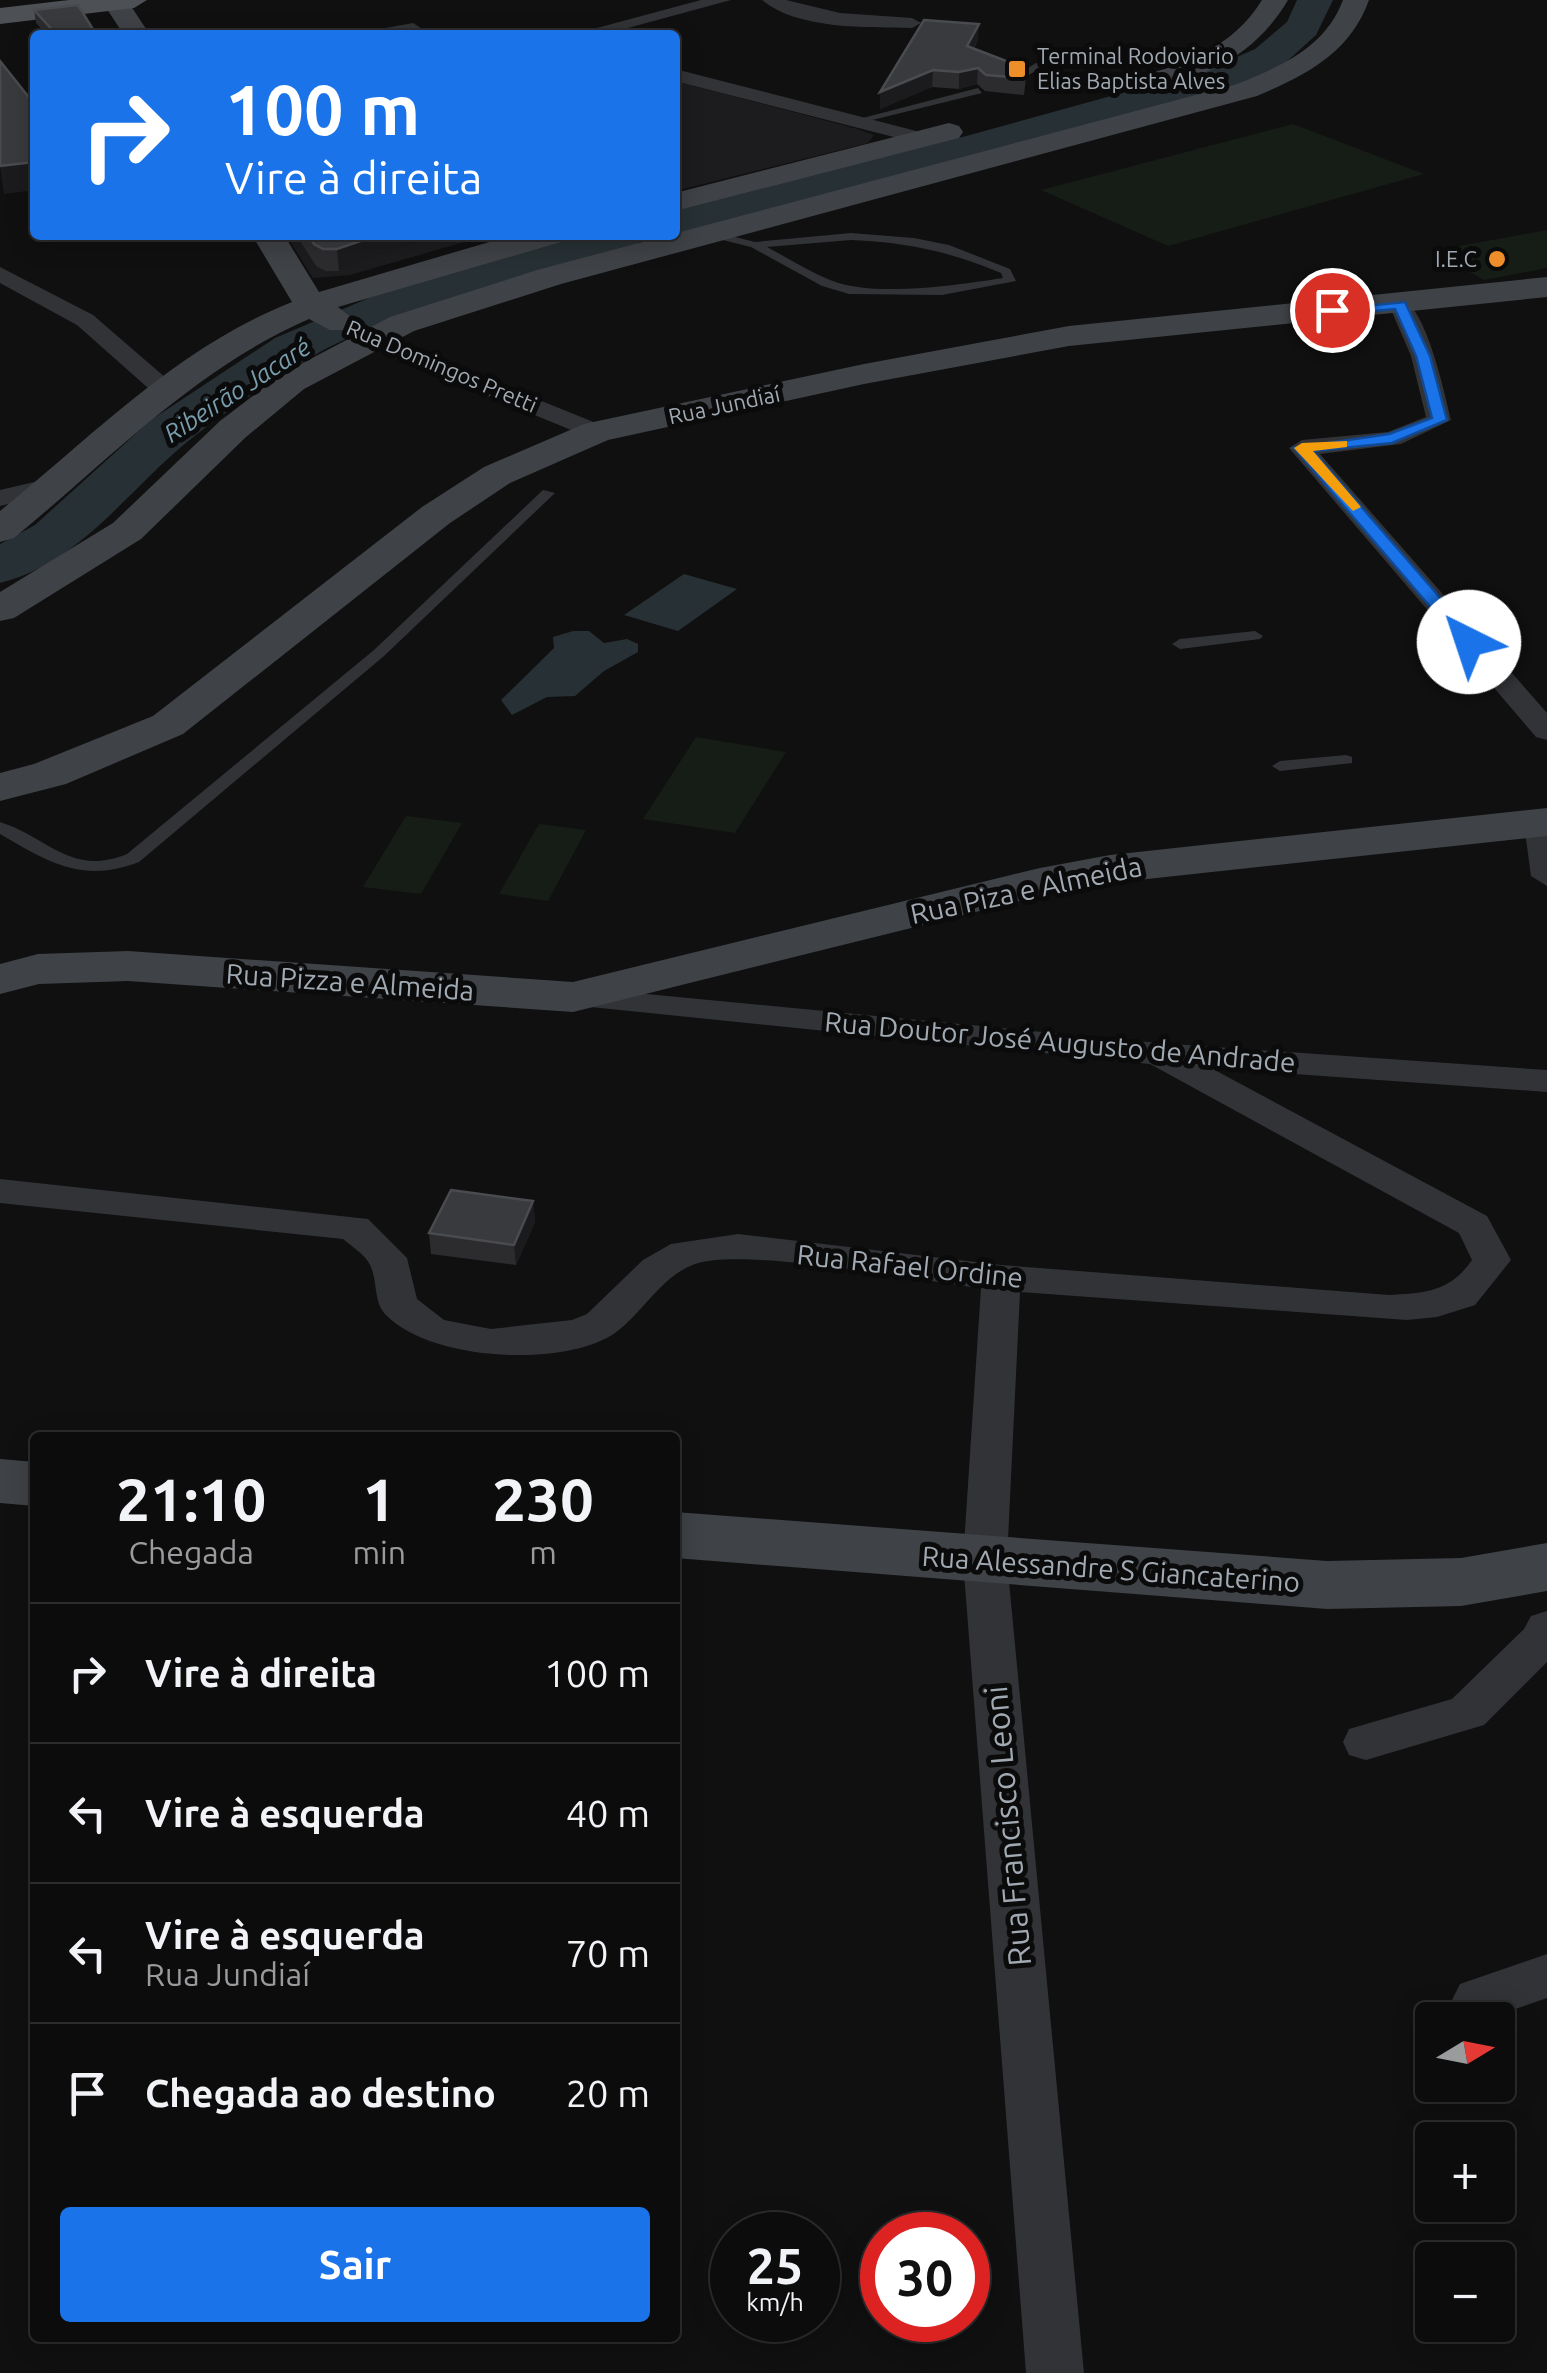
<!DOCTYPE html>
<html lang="pt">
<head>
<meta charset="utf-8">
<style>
	body { margin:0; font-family:Ubuntu,sans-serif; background:#1a1a1b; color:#f1f3f6; height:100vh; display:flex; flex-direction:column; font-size:38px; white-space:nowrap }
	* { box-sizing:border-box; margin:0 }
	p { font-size:32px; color:#9a9b9d }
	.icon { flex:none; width:55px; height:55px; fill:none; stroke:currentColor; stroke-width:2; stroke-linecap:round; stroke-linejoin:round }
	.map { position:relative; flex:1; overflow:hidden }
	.side { position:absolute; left:30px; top:1432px; width:650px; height:910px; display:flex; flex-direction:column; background:#0c0c0d; border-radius:10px; box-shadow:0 5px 25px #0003,0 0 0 2px #2c2c2e }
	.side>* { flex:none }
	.guide { position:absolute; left:30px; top:30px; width:650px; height:210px; border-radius:10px; box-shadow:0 5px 25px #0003,0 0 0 2px #2c2c2e; background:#1a73e8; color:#fff; overflow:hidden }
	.needle { width:65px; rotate:80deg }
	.tools { position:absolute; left:1415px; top:2002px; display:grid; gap:20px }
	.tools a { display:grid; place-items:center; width:100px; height:100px; border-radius:10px; background:#0c0c0d; box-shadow:0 5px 25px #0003,0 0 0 2px #2c2c2e; font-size:50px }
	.speed { position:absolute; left:710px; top:2212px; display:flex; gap:20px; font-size:50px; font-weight:700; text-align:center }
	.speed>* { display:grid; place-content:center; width:130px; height:130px; border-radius:50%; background:#0c0c0d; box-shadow:0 5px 25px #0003,0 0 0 2px #2c2c2e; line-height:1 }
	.speed small { font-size:25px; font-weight:400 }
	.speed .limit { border:15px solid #d22; background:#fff; color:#111 }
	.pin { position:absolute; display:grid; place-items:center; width:85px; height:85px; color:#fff; margin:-42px; border:5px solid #fff; border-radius:50%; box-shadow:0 2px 10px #0007 }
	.me { position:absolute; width:110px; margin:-55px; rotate:319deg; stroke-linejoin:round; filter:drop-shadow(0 0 8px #0008) }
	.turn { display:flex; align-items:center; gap:35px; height:210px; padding:0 30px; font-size:45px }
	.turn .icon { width:130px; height:130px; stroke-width:2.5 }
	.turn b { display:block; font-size:70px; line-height:85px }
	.eta { display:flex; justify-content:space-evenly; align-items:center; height:170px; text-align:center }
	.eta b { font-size:60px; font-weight:700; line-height:70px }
	.cta { display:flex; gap:20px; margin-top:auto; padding:20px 30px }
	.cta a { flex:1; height:115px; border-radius:10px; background:#1a73e8; color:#fff; font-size:40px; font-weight:700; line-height:115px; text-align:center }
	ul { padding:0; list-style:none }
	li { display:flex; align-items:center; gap:30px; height:140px; padding:0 30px; border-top:2px solid #2c2c2e }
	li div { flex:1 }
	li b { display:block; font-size:38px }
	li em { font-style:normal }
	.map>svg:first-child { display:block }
</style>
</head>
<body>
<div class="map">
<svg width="1547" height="2373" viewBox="0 0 1547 2373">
	<rect width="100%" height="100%" fill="#101011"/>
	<g fill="#1c1c1e">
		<path d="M675 81 854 128 874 135 868 143 675 191Z"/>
		<path d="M286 235H489L350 275 313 278Z"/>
	</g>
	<g fill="#161c16">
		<path d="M1293 124 1424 174 1168 246 1041 190Z"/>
		<path d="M1547 230V268L1484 280 1432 251Z"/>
		<path d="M696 737 786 752 735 833 643 819Z"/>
		<path d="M406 816 462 823 421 894 363 887Z"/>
		<path d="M539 824 586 830 548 901 499 894Z"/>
	</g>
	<g fill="#273034">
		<path d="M684 574 737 589 678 631 624 615Z"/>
		<path d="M573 631H589L604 643 627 639 638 644V652L604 671 575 696 547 697 512 715 501 700 554 648 553 637Z"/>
	</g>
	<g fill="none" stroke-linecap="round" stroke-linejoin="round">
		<g fill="#273034" fill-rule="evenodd">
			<path d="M1297 0H1333L1316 35 1283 65 1240 84 999 153 675 234V208L970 135 1212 68 1255 49 1287 22Z"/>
			<path d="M575 235H644L638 244C538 275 394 307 306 360 266 384 223 413 187 442 126 492 80 563 0 583V544L35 525 151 420 275 338 376 295Z"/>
		</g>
		<g fill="#313336" fill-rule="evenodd">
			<path d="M413 23 432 35H420L411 29 347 35Z"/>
			<path d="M1036 63 1045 65 1016 83 1007 81Z"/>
			<path d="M978 88 982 93 856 124 851 121Z"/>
			<path d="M711 231 755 242 851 233 914 238 949 245 1010 269 1016 281 942 295 849 294 822 286 751 247 707 236 705 234ZM851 240C905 242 952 252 1001 273L1003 278C958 285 872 298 830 280 808 271 788 258 767 247Z"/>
			<path d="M543 490 555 493 384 656 139 862C83 884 48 862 0 834V822C48 837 71 877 127 854L374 650Z"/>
			<path d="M1255 631 1263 636 1260 639 1180 649 1172 644 1180 639Z"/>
			<path d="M1346 755 1352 757V763L1280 771 1272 766 1280 761Z"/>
		</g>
		<g fill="#313336" fill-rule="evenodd">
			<path d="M701 0H731L602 35H571Z"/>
			<path d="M762 0H786L840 13 912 18 921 23 912 28C868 27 798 30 762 0Z"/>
			<path d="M675 69 928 134 931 138 921 144 675 81Z"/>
			<path d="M0 267 93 315 174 385 177 390 174 395H156L77 325 0 283Z"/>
			<path d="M1400 298C1426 305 1445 395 1451 420L1401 444 1320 454 1547 713V740L1536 737 1289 448 1302 440 1388 432 1426 417 1411 356 1389 305Z"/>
			<path d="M370 332 606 427 609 432 606 437H588L362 344 358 339Z"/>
			<path d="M60 476 73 484 69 489 0 506V490Z"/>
			<path d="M1540 815 1547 816V886L1531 876 1524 824Z"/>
			<path d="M573 987 1158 1043 1547 1070V1092L1211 1068 1487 1216 1511 1260 1475 1305 1437 1317 1407 1320 1020 1292 1007 1560 1084 2373H1026L963 1560 981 1288C918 1281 747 1247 695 1264 661 1276 643 1313 615 1333 564 1368 430 1361 386 1315 373 1302 378 1281 370 1265 366 1255 351 1246 343 1239L0 1203V1179L368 1219 407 1258 417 1299 444 1320 491 1329 572 1320 587 1314 643 1260 671 1244 738 1234 1001 1265 1389 1295C1425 1293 1450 1292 1472 1260L1459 1233 1150 1064 561 1004 556 997 561 990Z"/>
			<path d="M1547 1611V1662L1484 1725 1366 1760 1349 1755 1343 1742 1349 1729 1452 1699 1524 1629 1531 1616Z"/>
			<path d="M1547 1954V1998L1484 2020 1460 2016 1452 2000 1460 1984Z"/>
		</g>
		<g fill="#3f4246" fill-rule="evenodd">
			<path d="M101 0H127L150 35H124Z"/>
			<path d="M1262 0H1288C1253 59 1203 78 1139 93L1125 85 1129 79C1183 65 1232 49 1262 0Z"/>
			<path d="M1343 0H1369C1350 53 1306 75 1257 96L561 284 414 331 304 389 246 437 141 539 14 618 0 621V592L113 523 220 421 280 375 390 317 537 270 1237 84C1281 66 1325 48 1343 0Z"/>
			<path d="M949 123 959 126 963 132 959 138 675 211V193Z"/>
			<path d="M252 235H284L319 292 513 235H566L561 242 338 307 359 323 354 330H330L309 319C194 369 109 460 14 538L0 542V511C94 435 178 347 292 302Z"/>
			<path d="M1547 277V297L1069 346 864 384 608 440 510 483 450 523 183 734 66 784 0 801V773L34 764 153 716 422 507 484 467 584 424 864 364 1069 326Z"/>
			<path d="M1547 808V836L1110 883 1040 896 573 1012 128 981 39 984 0 994V964L38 954 128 951 573 982 1040 868 1110 855Z"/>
			<path d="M0 1459 35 1462V1506L0 1503Z"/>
			<path d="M675 1512 1327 1561 1461 1558 1547 1543V1591L1461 1606 1327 1609 675 1558Z"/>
		</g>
		<path fill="#4d5055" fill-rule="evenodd" d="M69 0H147L134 8 0 24V8Z"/>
	</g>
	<g fill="#2c2c2f">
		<path d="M34 10 94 35H47L36 23Z"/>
		<path d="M978 40 974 49 1007 68 1027 70 1024 95 985 91 977 84 959 89 932 87 880 109V92Z"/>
		<path d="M296 235H442L339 271H326L317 267Z"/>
		<path d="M533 1201 535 1222 516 1265 431 1254 429 1233Z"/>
	</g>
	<g fill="#1b1b1d">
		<path d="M979 24 978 40 966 63 967 46Z"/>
		<path d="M94 31V35H61Z"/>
		<path d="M978 68 977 84 959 89V72Z"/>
		<path d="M933 70 932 87 880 109V92Z"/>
		<path d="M35 162V190L4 194 0 166Z"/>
		<path d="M378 235H442L339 271 337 249Z"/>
		<path d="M533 1201 535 1222 516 1265 514 1245Z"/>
	</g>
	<g fill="#383a3d" stroke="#494b4f" stroke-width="2.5">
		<path d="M78 5 94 31 57 35 34 10Z"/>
		<path d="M924 20 979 24 967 46 1006 61 1007 68 1027 70 1025 78 986 75 978 68 959 72 933 70 880 92Z"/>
		<path d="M291 30 296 35H257Z"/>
		<path d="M0 61 35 105V162L0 166Z"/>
		<path d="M308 235H378L337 249H323L314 244Z"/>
		<path d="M451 1190 533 1201 514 1245 429 1233Z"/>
	</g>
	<path fill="#1a73e8" stroke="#114b97" stroke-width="2.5" d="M1405 302 1430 356 1447 420 1392 443 1313 451 1475 638V645H1463L1294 448 1389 434 1432 418 1416 356 1395 309 1332 315 1325 310Z"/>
	<path fill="#f59e0b" d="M1347 441V447L1313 451 1361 507 1353 511 1294 448 1302 443Z"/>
	<g fill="#ee8e2b" stroke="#0b0b0c" stroke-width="4">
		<rect x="1007" y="59" width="20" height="20" rx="5"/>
		<circle cx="1497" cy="259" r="10"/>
	</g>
	<g text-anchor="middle" stroke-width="10" stroke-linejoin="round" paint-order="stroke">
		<g font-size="22" fill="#a1a9b2" stroke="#0b0b0c" text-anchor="start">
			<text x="1037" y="64">Terminal Rodoviario<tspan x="1037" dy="25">Elias Baptista Alves</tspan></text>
			<text x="1477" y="267" text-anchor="end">I.E.C</text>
		</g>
		<g font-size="22" fill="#a1a9b2" stroke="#0b0b0c">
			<text transform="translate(442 366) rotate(23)" y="8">Rua Domingos Pretti</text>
			<text transform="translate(724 405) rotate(-12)" y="8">Rua Jundiaí</text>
		</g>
		<g font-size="25" font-style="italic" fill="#789dad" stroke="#0b0b0c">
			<text transform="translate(237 390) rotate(-33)" y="9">Ribeirão Jacaré</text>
		</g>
		<g font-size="28" fill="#a1a9b2" stroke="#0b0b0c">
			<text transform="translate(1026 890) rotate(-12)" y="10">Rua Piza e Almeida</text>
			<text transform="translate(350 982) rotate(4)" y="10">Rua Pizza e Almeida</text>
			<text transform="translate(1060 1042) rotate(5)" y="10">Rua Doutor José Augusto de Andrade</text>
			<text transform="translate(910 1266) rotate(6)" y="10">Rua Rafael Ordine</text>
			<text transform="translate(1111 1569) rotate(4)" y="10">Rua Alessandre S Giancaterino</text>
		</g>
		<g font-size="32" fill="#a1a9b2" stroke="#0b0b0c">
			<text transform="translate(1008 1826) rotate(-95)" y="11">Rua Francisco Leoni</text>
		</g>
	</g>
</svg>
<div class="tools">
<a><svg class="needle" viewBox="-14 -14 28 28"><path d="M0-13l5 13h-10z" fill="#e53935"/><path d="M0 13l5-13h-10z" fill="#9a9b9d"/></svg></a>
<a>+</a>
<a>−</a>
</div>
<div class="speed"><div>25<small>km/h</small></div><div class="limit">30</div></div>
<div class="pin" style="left:1332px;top:310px;background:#d93025"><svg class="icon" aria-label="arrive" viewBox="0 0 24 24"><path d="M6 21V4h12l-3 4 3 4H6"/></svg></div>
<svg class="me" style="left:1469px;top:642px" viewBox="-20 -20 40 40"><circle r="19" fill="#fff"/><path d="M0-13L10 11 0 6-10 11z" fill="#1a73e8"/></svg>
<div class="guide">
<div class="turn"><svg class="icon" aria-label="right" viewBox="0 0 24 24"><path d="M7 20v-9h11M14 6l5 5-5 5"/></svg><div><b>100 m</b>Vire à direita</div></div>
</div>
<section class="side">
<div class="eta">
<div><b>21:10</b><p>Chegada</p></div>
<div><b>1</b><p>min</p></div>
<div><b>230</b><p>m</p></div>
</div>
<ul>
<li><svg class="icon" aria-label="right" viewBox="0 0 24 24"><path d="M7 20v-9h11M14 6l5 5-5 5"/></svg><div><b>Vire à direita</b></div><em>100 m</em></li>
<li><svg class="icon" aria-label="left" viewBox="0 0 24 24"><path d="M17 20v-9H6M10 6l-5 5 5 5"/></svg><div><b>Vire à esquerda</b></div><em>40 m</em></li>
<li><svg class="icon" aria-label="left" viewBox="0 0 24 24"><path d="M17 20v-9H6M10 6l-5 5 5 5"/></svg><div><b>Vire à esquerda</b><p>Rua Jundiaí</p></div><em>70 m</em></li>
<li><svg class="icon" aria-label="arrive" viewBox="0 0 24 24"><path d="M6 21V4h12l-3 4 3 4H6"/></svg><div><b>Chegada ao destino</b></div><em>20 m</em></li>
</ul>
<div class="cta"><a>Sair</a></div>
</section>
</div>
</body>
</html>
